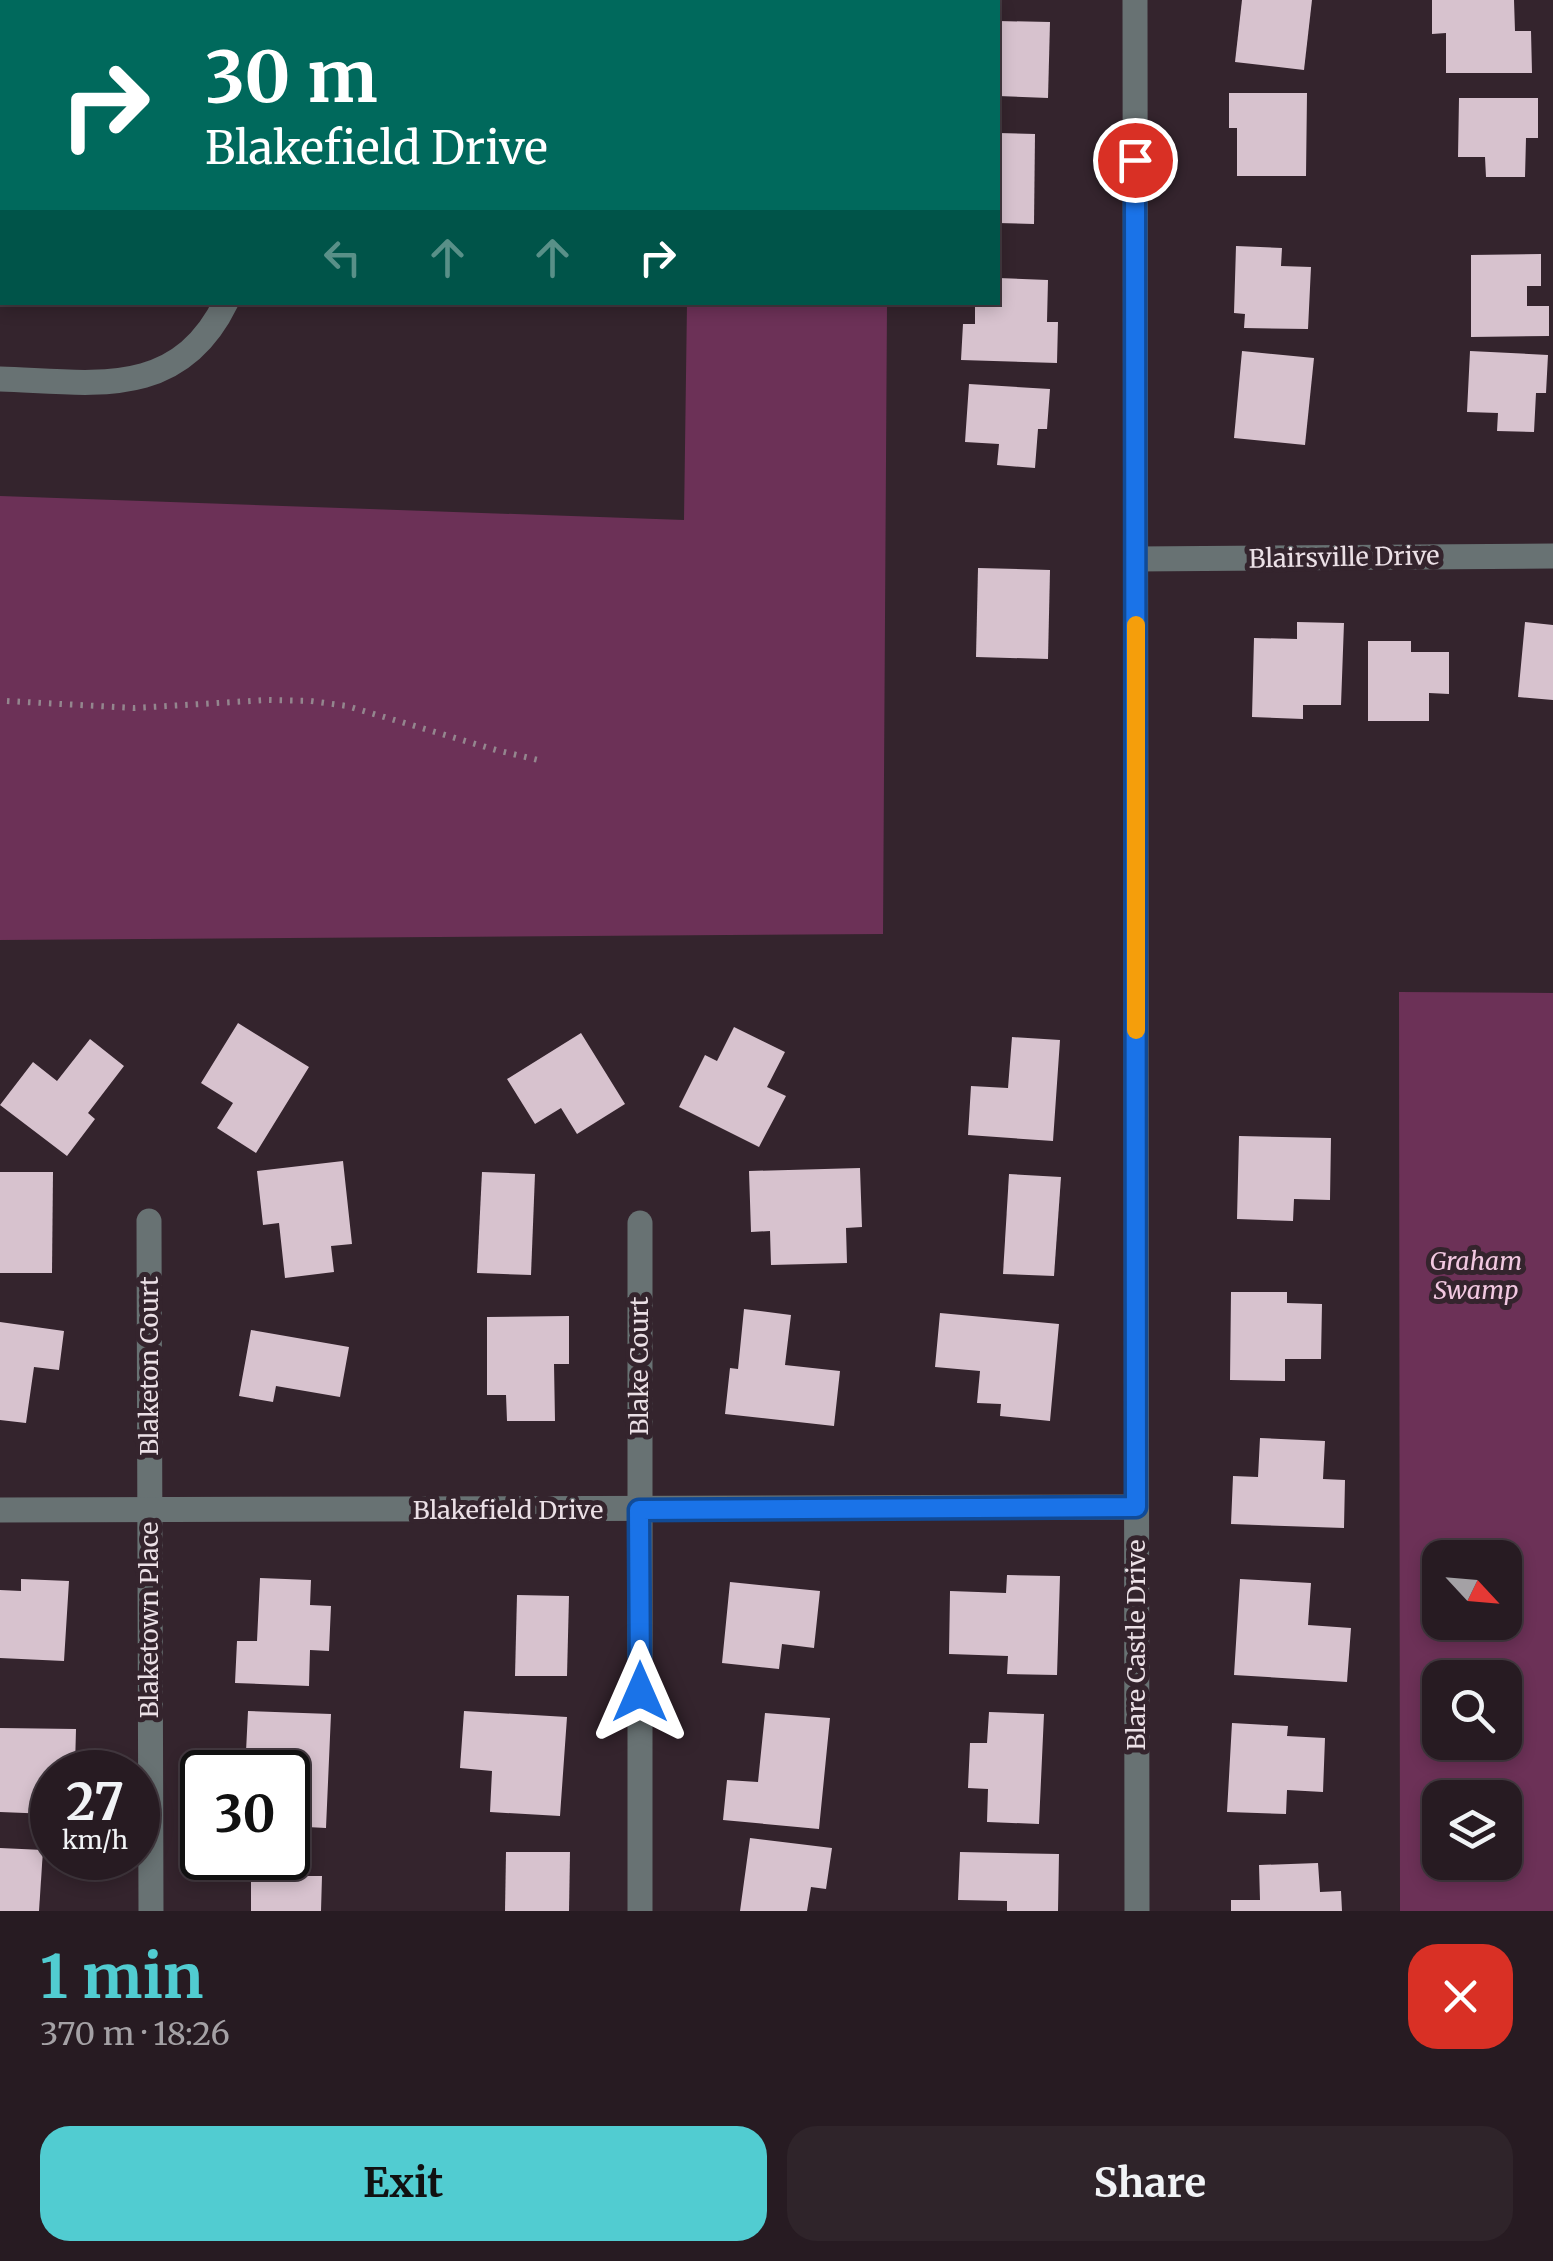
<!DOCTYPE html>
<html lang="en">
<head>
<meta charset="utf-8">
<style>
	body { margin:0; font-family:Merriweather,serif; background:#2f242a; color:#f1f3f6; height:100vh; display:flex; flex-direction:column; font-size:38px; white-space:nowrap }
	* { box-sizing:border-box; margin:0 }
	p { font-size:32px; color:#a4a1a5 }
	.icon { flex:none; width:55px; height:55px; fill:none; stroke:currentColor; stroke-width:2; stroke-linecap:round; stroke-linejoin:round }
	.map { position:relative; height:1911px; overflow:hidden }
	.details { display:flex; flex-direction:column; background:#271b22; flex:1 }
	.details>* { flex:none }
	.top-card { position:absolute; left:0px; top:0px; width:1000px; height:305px; box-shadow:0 5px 15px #0003,0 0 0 2px #433940; background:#00695c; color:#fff; overflow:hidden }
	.needle { width:65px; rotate:116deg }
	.controls { position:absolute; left:1422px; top:1540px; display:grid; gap:20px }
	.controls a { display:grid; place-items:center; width:100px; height:100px; border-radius:20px; background:#271b22; box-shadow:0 5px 15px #0003,0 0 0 2px #433940; font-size:50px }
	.speed { position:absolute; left:30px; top:1750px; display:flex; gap:20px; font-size:50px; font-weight:700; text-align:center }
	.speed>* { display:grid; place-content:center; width:130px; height:130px; border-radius:50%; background:#271b22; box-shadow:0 5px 15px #0003,0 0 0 2px #433940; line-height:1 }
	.speed small { font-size:25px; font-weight:400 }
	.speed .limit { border:5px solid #111; border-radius:15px; background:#fff; color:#111 }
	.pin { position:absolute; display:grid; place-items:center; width:85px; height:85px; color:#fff; margin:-42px; border:5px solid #fff; border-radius:50%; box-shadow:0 2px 10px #0007 }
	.me { position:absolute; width:110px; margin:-55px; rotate:0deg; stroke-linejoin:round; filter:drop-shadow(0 0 8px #0008) }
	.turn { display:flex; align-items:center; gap:35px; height:210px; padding:0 40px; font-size:45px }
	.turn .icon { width:130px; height:130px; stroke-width:2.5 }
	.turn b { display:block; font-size:70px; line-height:85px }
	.lanes { display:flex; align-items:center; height:95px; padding:0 40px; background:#0003; justify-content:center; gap:50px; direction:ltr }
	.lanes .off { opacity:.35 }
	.round { display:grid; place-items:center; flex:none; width:105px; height:105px; border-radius:30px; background:#2f242a }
	.head { display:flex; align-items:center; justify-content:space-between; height:170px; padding:0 40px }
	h1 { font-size:60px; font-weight:700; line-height:75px; color:#51ccd1 }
	.primary-button { display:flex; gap:20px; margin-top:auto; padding:20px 40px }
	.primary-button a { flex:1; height:115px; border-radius:30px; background:#51ccd1; color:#111; font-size:40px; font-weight:700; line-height:115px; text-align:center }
	.primary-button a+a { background:#2f242a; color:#f1f3f6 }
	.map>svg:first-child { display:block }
</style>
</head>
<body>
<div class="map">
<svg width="1553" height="1911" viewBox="0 0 1553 1911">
	<rect width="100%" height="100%" fill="#34242d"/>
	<g fill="#6c3157" fill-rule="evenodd">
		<path d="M687 303H887L883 934 0 940V496L684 520Z"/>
		<path d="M1399 992 1553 993V1911H1400ZM1440 1558H1505V1622H1440ZM1440 1678H1505V1742H1440ZM1440 1798H1505V1862H1440Z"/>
	</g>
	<g fill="#d7c2ce">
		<path d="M1242 0H1312L1304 70 1235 62Z"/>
		<path d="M1432 0H1514L1515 31H1531L1532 73H1446V33L1432 34Z"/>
		<path d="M998 21 1050 22 1048 98 998 96Z"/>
		<path d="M1229 93H1307L1306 176H1237V128H1229Z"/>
		<path d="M1459 98H1538V138H1526L1525 177H1486L1485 157H1458Z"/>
		<path d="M998 133 1035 134 1034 224 998 223Z"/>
		<path d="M1236 246 1282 248 1281 266 1311 267 1308 329 1244 328 1245 314 1234 313Z"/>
		<path d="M1541 254V286H1527V306H1549V336L1471 337V255Z"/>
		<path d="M998 278 1048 280 1047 322H1058L1057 363 961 360 963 324H975V302H998Z"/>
		<path d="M1242 351 1314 358 1305 445 1234 438Z"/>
		<path d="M1470 351 1548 355 1546 393H1536L1534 432 1497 431 1498 413 1467 412Z"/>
		<path d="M969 384 1050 389 1047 429H1038L1035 468 997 465 999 444 965 442Z"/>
		<path d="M978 568 1050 570 1048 659 976 657Z"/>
		<path d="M1297 622 1344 623 1341 705H1303V719L1252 717 1254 638 1297 639Z"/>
		<path d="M1525 622 1553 625V700L1518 697Z"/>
		<path d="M1368 641H1411V652H1449V694L1429 693V721H1368Z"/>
		<path d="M238 1023 309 1067 256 1153 217 1128 233 1103 201 1083Z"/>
		<path d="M734 1027 785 1052 767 1087 786 1096 759 1147 679 1107 705 1055 717 1061Z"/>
		<path d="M581 1033 625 1104 577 1134 561 1108 535 1124 507 1079Z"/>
		<path d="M1012 1037 1060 1040 1053 1141 968 1135 971 1086 1008 1088Z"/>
		<path d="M90 1039 124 1066 88 1113 95 1119 67 1156 0 1105 33 1062 57 1081Z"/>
		<path d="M1239 1136 1331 1138 1330 1200 1294 1199 1293 1221 1237 1219Z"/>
		<path d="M343 1161 352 1244 331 1246 334 1272 285 1278 279 1223 263 1225 257 1171Z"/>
		<path d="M860 1168 862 1227 846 1228 847 1263 771 1265 770 1231 751 1232 749 1171Z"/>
		<path d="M0 1172H53L52 1273H0Z"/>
		<path d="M482 1172 535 1174 531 1275 477 1273Z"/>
		<path d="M1009 1174 1061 1177 1054 1276 1003 1274Z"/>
		<path d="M1231 1292H1287V1303L1322 1304 1321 1359H1285V1381L1230 1380Z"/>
		<path d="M744 1309 791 1315 785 1365 840 1371 834 1426 725 1414 730 1368 738 1369Z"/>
		<path d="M940 1313 1059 1324 1050 1421 1000 1416 1001 1404 977 1403 980 1371 935 1367Z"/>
		<path d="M569 1316V1364H554L555 1421H507L506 1395H487V1317Z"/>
		<path d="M0 1322 64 1331 59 1370 34 1367 26 1423 0 1420Z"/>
		<path d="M251 1330 349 1347 340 1397 276 1386 273 1402 239 1396Z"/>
		<path d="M1260 1438 1325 1441 1323 1479 1345 1480 1344 1528 1231 1524 1233 1476 1258 1477Z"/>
		<path d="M1007 1575 1060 1576 1057 1675 1007 1674 1008 1656 949 1654 950 1591 1006 1593Z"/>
		<path d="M260 1578 311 1580 310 1605 331 1606 329 1651 310 1650 309 1686 235 1683 237 1641H257Z"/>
		<path d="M21 1579 69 1581 64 1661 0 1658V1590L21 1591Z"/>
		<path d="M1240 1579 1311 1583 1308 1625 1351 1628 1347 1682 1234 1675Z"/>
		<path d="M730 1582 820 1591 814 1648 782 1644 779 1669 722 1663Z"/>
		<path d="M517 1595 569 1596 567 1676H515Z"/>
		<path d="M248 1711 331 1714 326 1828 288 1826V1772H245Z"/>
		<path d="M464 1711 567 1717 560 1816 490 1812 492 1771 460 1768Z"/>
		<path d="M989 1712 1044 1714 1039 1824 987 1822 988 1789 968 1788 970 1743H987Z"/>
		<path d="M765 1713 830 1718 819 1829 723 1820 727 1780 758 1782Z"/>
		<path d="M1232 1723 1288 1726 1287 1736 1325 1738 1323 1792 1287 1790 1286 1814 1227 1812Z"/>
		<path d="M0 1728 76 1729 75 1767H52L50 1814 0 1812Z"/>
		<path d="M750 1838 832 1848 826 1889 811 1887 807 1911H740Z"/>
		<path d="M288 1846H302V1876H322L321 1911H251V1882L236 1881 237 1858H288Z"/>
		<path d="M0 1848 43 1850 39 1911H0Z"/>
		<path d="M506 1852H570L569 1911H505Z"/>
		<path d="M960 1852 1059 1854 1058 1911H1007V1901L958 1900Z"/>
		<path d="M1318 1863 1320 1892 1341 1891 1342 1911H1231V1900H1260L1259 1865Z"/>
	</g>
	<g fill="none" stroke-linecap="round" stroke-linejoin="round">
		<path stroke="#94868e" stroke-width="6" stroke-dasharray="2.5 8" stroke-linecap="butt" d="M7 701 134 708 267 700 311 701 347 706 496 750 538 760"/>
		<g stroke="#687273" stroke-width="25">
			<path d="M1135 0 1137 1911"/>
			<path d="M245 2V0"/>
			<path d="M0 379C92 382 178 401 226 302"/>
			<path d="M1136 559 1553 556"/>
			<path d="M149 1221 151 1911"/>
			<path d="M640 1223V1911"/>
			<path d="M0 1510 1136 1507"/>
		</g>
	</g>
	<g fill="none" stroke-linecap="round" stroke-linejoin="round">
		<defs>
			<path id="route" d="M640 1692 639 1510 1136 1507 1135 160"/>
		</defs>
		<use href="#route" stroke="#114b97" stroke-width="25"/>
		<use href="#route" stroke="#1a73e8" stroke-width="18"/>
		<path stroke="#f59e0b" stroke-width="18" d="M1136 625V1030"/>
	</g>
	<g text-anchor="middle" stroke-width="10" stroke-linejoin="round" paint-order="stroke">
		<g font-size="25" fill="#ebe0e6" stroke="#34242d">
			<text transform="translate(1344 557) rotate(-1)" y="9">Blairsville Drive</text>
			<text transform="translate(149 1366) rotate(-90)" y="9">Blaketon Court</text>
			<text transform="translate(639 1366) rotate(-90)" y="9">Blake Court</text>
			<text x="508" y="1519">Blakefield Drive</text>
			<text transform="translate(149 1620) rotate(-90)" y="9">Blaketown Place</text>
			<text transform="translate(1136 1645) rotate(-90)" y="9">Blare Castle Drive</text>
		</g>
		<g font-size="25" font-style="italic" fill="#f2c8e1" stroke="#34242d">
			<text x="1476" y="1270">Graham<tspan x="1476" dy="29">Swamp</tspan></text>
		</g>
	</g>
</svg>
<div class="controls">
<a><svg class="needle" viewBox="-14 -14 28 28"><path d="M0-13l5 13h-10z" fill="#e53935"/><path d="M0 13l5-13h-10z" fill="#a4a1a5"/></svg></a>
<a><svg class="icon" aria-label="search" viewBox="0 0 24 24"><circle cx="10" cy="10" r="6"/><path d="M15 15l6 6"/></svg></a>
<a><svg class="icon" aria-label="layers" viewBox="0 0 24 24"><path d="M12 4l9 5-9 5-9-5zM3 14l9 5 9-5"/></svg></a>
</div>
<div class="speed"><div>27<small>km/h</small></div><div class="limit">30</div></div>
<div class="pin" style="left:1135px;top:160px;background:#d93025"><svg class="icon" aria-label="arrive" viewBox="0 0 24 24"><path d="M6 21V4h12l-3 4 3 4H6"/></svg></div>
<svg class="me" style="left:640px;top:1692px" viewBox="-20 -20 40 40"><path d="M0-17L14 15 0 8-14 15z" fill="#1a73e8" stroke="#fff" stroke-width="4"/></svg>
<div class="top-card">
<div class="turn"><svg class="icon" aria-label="right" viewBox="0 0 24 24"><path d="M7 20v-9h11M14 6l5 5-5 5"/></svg><div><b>30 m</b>Blakefield Drive</div></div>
<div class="lanes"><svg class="icon off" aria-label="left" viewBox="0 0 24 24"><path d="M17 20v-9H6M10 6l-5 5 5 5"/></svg><svg class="icon off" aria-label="ahead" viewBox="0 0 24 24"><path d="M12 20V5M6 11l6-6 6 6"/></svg><svg class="icon off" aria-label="ahead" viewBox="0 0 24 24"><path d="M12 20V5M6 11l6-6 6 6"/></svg><svg class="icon" aria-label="right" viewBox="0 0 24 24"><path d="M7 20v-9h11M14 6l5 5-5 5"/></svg></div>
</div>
</div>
<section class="details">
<div class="head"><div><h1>1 min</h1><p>370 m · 18:26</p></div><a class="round" style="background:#d93025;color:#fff"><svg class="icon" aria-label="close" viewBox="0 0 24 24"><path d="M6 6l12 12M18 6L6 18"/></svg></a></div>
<div class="primary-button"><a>Exit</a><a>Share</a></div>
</section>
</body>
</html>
